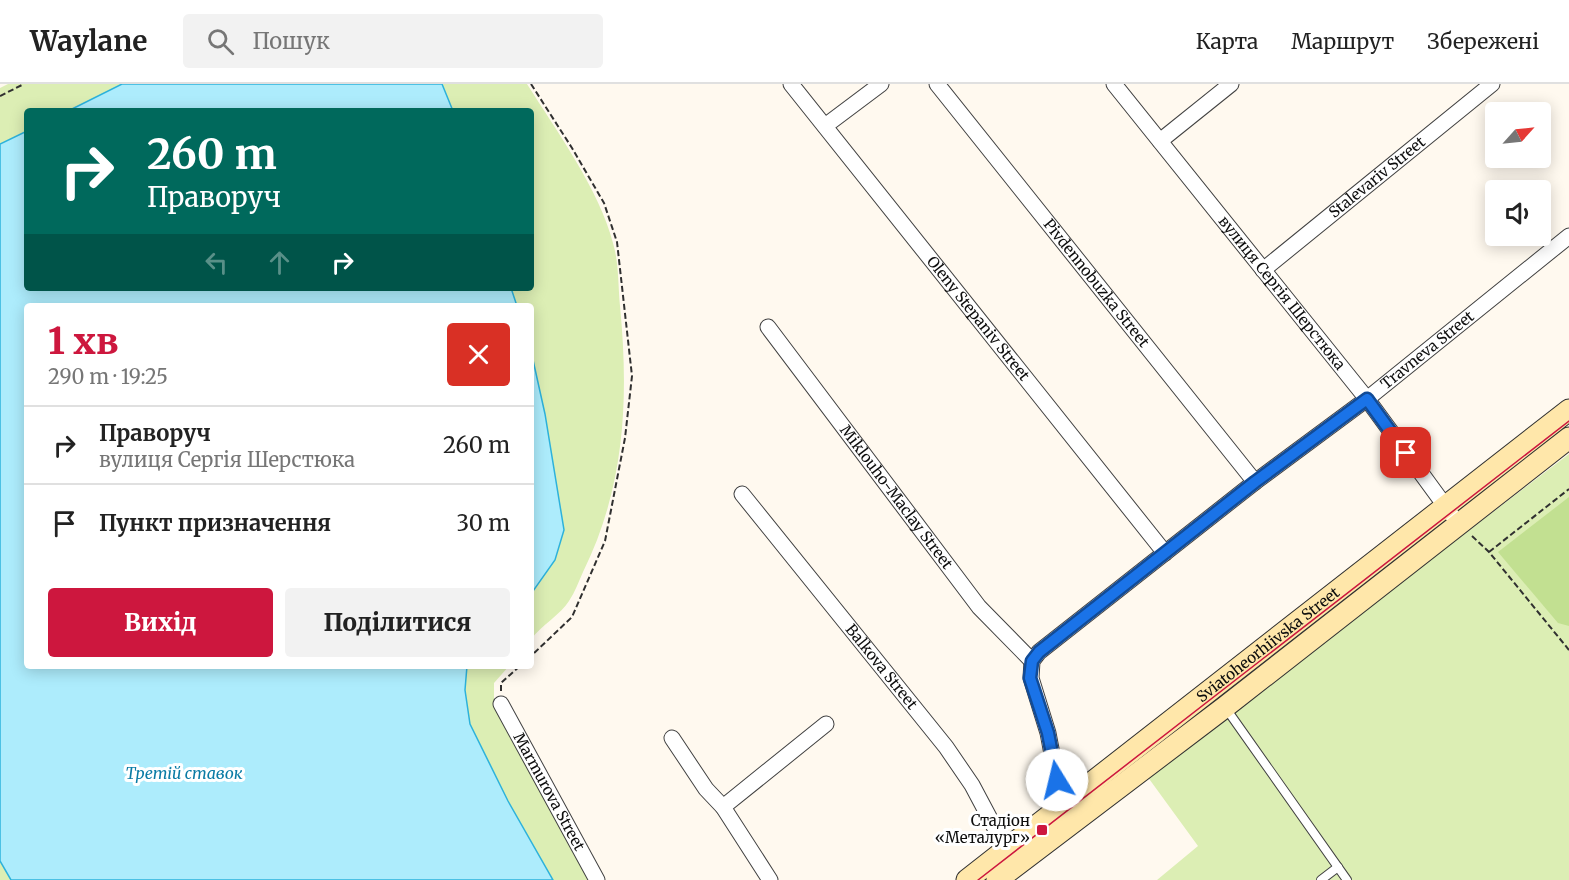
<!DOCTYPE html>
<html lang="uk">
<head>
<meta charset="utf-8">
<style>
	body { margin:0; font-family:Merriweather,serif; background:#f2f2f2; color:#222; height:100vh; display:flex; flex-direction:column; font-size:22px; white-space:nowrap }
	* { box-sizing:border-box; margin:0 }
	p { font-size:20px; color:#767676 }
	.icon { flex:none; width:33px; height:33px; fill:none; stroke:currentColor; stroke-width:2; stroke-linecap:round; stroke-linejoin:round }
	.map { position:relative; flex:1; overflow:hidden }
	.side { position:absolute; left:24px; top:219px; width:510px; height:366px; display:flex; flex-direction:column; background:#fff; border-radius:6px; box-shadow:0 3px 15px #0003 }
	.side>* { flex:none }
	.banner { position:absolute; left:24px; top:24px; width:510px; height:183px; border-radius:6px; box-shadow:0 3px 15px #0003; background:#00695c; color:#fff; overflow:hidden }
	.needle { width:39px; rotate:63deg }
	.controls { position:absolute; left:1485px; top:18px; display:grid; gap:12px }
	.controls a { display:grid; place-items:center; width:66px; height:66px; border-radius:6px; background:#fff; box-shadow:0 3px 15px #0003; font-size:30px }
	.pin { position:absolute; display:grid; place-items:center; width:51px; height:51px; color:#fff; margin:-26px; border-radius:12px; box-shadow:0 3px 9px #0006 }
	.me { position:absolute; width:66px; margin:-33px; rotate:351deg; stroke-linejoin:round; filter:drop-shadow(0 0 4px #0008) }
	.turn { display:flex; align-items:center; gap:21px; height:126px; padding:0 24px; font-size:27px }
	.turn .icon { width:78px; height:78px; stroke-width:2.5 }
	.turn b { display:block; font-size:42px; line-height:51px }
	.lanes { display:flex; align-items:center; height:57px; padding:0 24px; background:#0003; justify-content:center; gap:30px; direction:ltr }
	.lanes .off { opacity:.35 }
	.round { display:grid; place-items:center; flex:none; width:63px; height:63px; border-radius:6px; background:#f2f2f2 }
	.head { display:flex; align-items:center; justify-content:space-between; height:102px; padding:0 24px }
	h1 { font-size:36px; font-weight:800; line-height:45px; color:#cd173e }
	.cta { display:flex; gap:12px; margin-top:auto; padding:12px 24px }
	.cta a { flex:1; height:69px; border-radius:6px; background:#cd173e; color:#fff; font-size:24px; font-weight:800; line-height:69px; text-align:center }
	.cta a+a { background:#f2f2f2; color:#222 }
	ul { padding:0; list-style:none }
	li { display:flex; align-items:center; gap:18px; height:78px; padding:0 24px; border-top:2px solid #e0e0e0 }
	li div { flex:1 }
	li b { display:block; font-size:22px }
	li em { font-style:normal }
	header { display:flex; align-items:center; gap:36px; box-sizing:border-box; height:84px; padding:0 30px; background:#fff; border-bottom:2px solid #e0e0e0 }
	header strong { font-size:28px }
	nav { display:flex; gap:33px; margin-inline-start:auto; font-size:21px }
	.search { width:420px; height:54px; background:#f2f2f2; display:flex; align-items:center; gap:15px; box-sizing:border-box; padding:0 21px; border-radius:6px; color:#767676; font-size:22px }
	.map>svg:first-child { display:block }
</style>
</head>
<body>
<header>
<strong>Waylane</strong>
<div class="search"><svg class="icon" aria-label="search" viewBox="0 0 24 24"><circle cx="10" cy="10" r="6"/><path d="M15 15l6 6"/></svg>Пошук</div>
<nav><a>Карта</a><a>Маршрут</a><a>Збережені</a></nav>
</header>
<div class="map">
<svg width="1569" height="796" viewBox="0 0 1569 796">
	<rect width="100%" height="100%" fill="#fff9ef"/>
	<g fill="#dceeb4" fill-rule="evenodd">
		<path d="M8 0H527C556 46 600 107 613 159 619 179 618 202 620 222 629 315 625 403 583 488 579 497 575 508 569 517 561 530 542 541 531 555V222H27V582H509L494 599V620L541 710 591 796H0V4ZM27 27H531V204H27Z"/>
		<path d="M1569 370V796H1157L1198 762 1147 692Z"/>
	</g>
	<path fill="#c2e091" d="M1569 413V542L1558 539 1498 468Z"/>
	<g fill="#adecfc" stroke="#2db2db" stroke-width="1.5">
		<path d="M122 0H442L453 27H68Z"/>
		<path d="M27 47V204H511L517 222H27V582H467L465 606 470 640 508 717 553 796H11L0 777V60Z"/>
		<path d="M531 267 545 330 564 446 555 476 531 510Z"/>
	</g>
	<g fill="none" stroke-linecap="round" stroke-linejoin="round">
		<defs>
			<g id="service">
				<path d="M1225 623 1347 796"/>
				<path d="M1321 796 1338 783"/>
			</g>
			<g id="minor">
				<path id="s1" d="M791 0 1165 469"/>
				<path id="s2" d="M937 0 1255 398"/>
				<path id="s3" d="M1114 0 1367 315 1451 430"/>
				<path d="M825 42 881 0"/>
				<path d="M1160 57 1231 0"/>
				<path id="s4" d="M1263 186 1492 0"/>
				<path id="s5" d="M768 243 979 523 1032 577"/>
				<path id="s6" d="M742 410 946 663 972 701 1006 765"/>
				<path id="s7" d="M501 620 597 796"/>
				<path d="M672 654 706 705 723 723 770 796"/>
				<path id="s8" d="M1072 715 1057 696 1048 649 1031 594 1032 577 1039 568 1255 398 1367 315 1569 152"/>
				<path d="M723 723 826 640"/>
			</g>
			<g id="secondary">
				<path id="s9" d="M967 796 1569 326"/>
				<path d="M997 796 1225 623 1569 354"/>
			</g>
		</defs>
		<use href="#service" stroke="#414141" stroke-width="10"/>
		<use href="#minor" stroke="#414141" stroke-width="17"/>
		<use href="#secondary" stroke="#303030" stroke-width="23"/>
		<g stroke="#303030" stroke-width="2" stroke-dasharray="6 3" stroke-linecap="butt">
			<path d="M531 0 572 64 604 119 617 158 632 292 625 354 605 457 572 533 531 572"/>
			<path d="M0 12 24 0"/>
			<path d="M1472 452 1489 468 1569 566"/>
			<path d="M1489 468 1569 405"/>
			<path d="M501 607V599L520 582"/>
		</g>
		<use href="#service" stroke="#fff" stroke-width="8"/>
		<use href="#minor" stroke="#fff" stroke-width="15"/>
		<use href="#secondary" stroke="#ffe7aa" stroke-width="21"/>
		<path stroke="#cd173e" stroke-width="1.5" d="M978 796 1569 337"/>
	</g>
	<g fill="none" stroke-linecap="round" stroke-linejoin="round">
		<defs>
			<path id="route" d="M1057 696 1048 649 1030 594 1032 577 1039 568 1255 398 1367 315 1406 369"/>
		</defs>
		<use href="#route" stroke="#114b97" stroke-width="15"/>
		<use href="#route" stroke="#1a73e8" stroke-width="10"/>
	</g>
	<rect fill="#cd173e" stroke="#fff" stroke-width="2" x="1036" y="740" width="12" height="12" rx="3"/>
	<g text-anchor="middle" stroke-width="6" stroke-linejoin="round" paint-order="stroke">
		<g font-size="15" fill="#0e0e0e" stroke="#fff">
			<text dy="5" stroke="none"><textPath href="#s4" startOffset="147">Stalevariv Street</textPath></text>
			<text dy="5" stroke="none"><textPath href="#s2" startOffset="255">Pivdennobuzka Street</textPath></text>
			<text dy="5" stroke="none"><textPath href="#s3" startOffset="268">вулиця Сергія Шерстюка</textPath></text>
			<text dy="5" stroke="none"><textPath href="#s1" startOffset="300">Oleny Stepaniv Street</textPath></text>
			<text dy="5" stroke="none"><textPath href="#s8" startOffset="650">Travneva Street</textPath></text>
			<text dy="5" stroke="none"><textPath href="#s5" startOffset="213">Miklouho-Maclay Street</textPath></text>
			<text dy="5" stroke="none"><textPath href="#s9" startOffset="382">Sviatoheorhiivska Street</textPath></text>
			<text dy="5" stroke="none"><textPath href="#s6" startOffset="222">Balkova Street</textPath></text>
			<text dy="5" stroke="none"><textPath href="#s7" startOffset="100">Marmurova Street</textPath></text>
		</g>
		<g font-size="15" fill="#0e0e0e" stroke="#fff" text-anchor="end">
			<text x="1030" y="742">Стадіон<tspan x="1030" dy="17">«Металург»</tspan></text>
		</g>
		<g font-size="16" font-style="italic" fill="#0a7ba5" stroke="#fff">
			<text x="184" y="695">Третій ставок</text>
		</g>
	</g>
</svg>
<div class="controls">
<a><svg class="needle" viewBox="-14 -14 28 28"><path d="M0-13l5 13h-10z" fill="#e53935"/><path d="M0 13l5-13h-10z" fill="#767676"/></svg></a>
<a><svg class="icon" aria-label="sound" viewBox="0 0 24 24"><path d="M4 9h4l5-4v14l-5-4H4zM17 9q2 3 0 6"/></svg></a>
</div>
<div class="pin" style="left:1406px;top:369px;background:#d93025"><svg class="icon" aria-label="arrive" viewBox="0 0 24 24"><path d="M6 21V4h12l-3 4 3 4H6"/></svg></div>
<svg class="me" style="left:1057px;top:696px" viewBox="-20 -20 40 40"><circle r="19" fill="#fff"/><path d="M0-13L10 11 0 6-10 11z" fill="#1a73e8"/></svg>
<div class="banner">
<div class="turn"><svg class="icon" aria-label="right" viewBox="0 0 24 24"><path d="M7 20v-9h11M14 6l5 5-5 5"/></svg><div><b>260 m</b>Праворуч</div></div>
<div class="lanes"><svg class="icon off" aria-label="left" viewBox="0 0 24 24"><path d="M17 20v-9H6M10 6l-5 5 5 5"/></svg><svg class="icon off" aria-label="ahead" viewBox="0 0 24 24"><path d="M12 20V5M6 11l6-6 6 6"/></svg><svg class="icon" aria-label="right" viewBox="0 0 24 24"><path d="M7 20v-9h11M14 6l5 5-5 5"/></svg></div>
</div>
<section class="side">
<div class="head"><div><h1>1 хв</h1><p>290 m · 19:25</p></div><a class="round" style="background:#d93025;color:#fff"><svg class="icon" aria-label="close" viewBox="0 0 24 24"><path d="M6 6l12 12M18 6L6 18"/></svg></a></div>
<ul>
<li><svg class="icon" aria-label="right" viewBox="0 0 24 24"><path d="M7 20v-9h11M14 6l5 5-5 5"/></svg><div><b>Праворуч</b><p>вулиця Сергія Шерстюка</p></div><em>260 m</em></li>
<li><svg class="icon" aria-label="arrive" viewBox="0 0 24 24"><path d="M6 21V4h12l-3 4 3 4H6"/></svg><div><b>Пункт призначення</b></div><em>30 m</em></li>
</ul>
<div class="cta"><a>Вихід</a><a>Поділитися</a></div>
</section>
</div>
</body>
</html>
